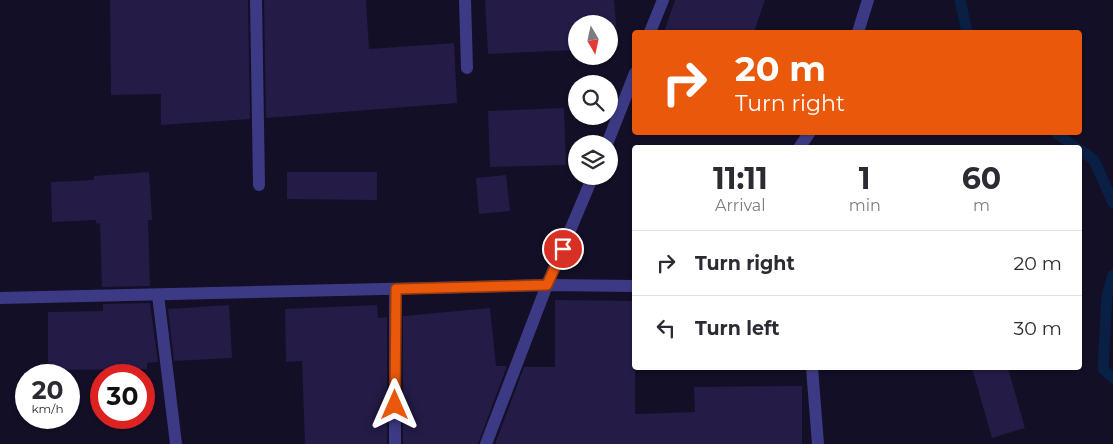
<!DOCTYPE html>
<html lang="en">
<head>
<meta charset="utf-8">
<style>
	body { margin:0; font-family:Montserrat,sans-serif; background:#f7f7f7; color:#2b2b33; height:100vh; display:flex; flex-direction:column; font-size:19px; white-space:nowrap }
	* { box-sizing:border-box; margin:0 }
	p { font-size:16px; color:#7c7c81 }
	.icon { flex:none; width:28px; height:28px; fill:none; stroke:currentColor; stroke-width:2; stroke-linecap:round; stroke-linejoin:round }
	.map { position:relative; flex:1; overflow:hidden }
	.panel { position:absolute; left:632px; top:145px; width:450px; height:225px; display:flex; flex-direction:column; background:#fff; border-radius:5px; box-shadow:0 1px 4px #0004 }
	.panel>* { flex:none }
	.hud { position:absolute; left:632px; top:30px; width:450px; height:105px; border-radius:5px; box-shadow:0 1px 4px #0004; background:#ea580c; color:#fff; overflow:hidden }
	.needle { width:32px; rotate:171deg }
	.buttons { position:absolute; left:568px; top:15px; display:grid; gap:10px }
	.buttons a { display:grid; place-items:center; width:50px; height:50px; border-radius:50%; background:#fff; box-shadow:0 1px 4px #0004; font-size:25px }
	.speed { position:absolute; left:15px; top:364px; display:flex; gap:10px; font-size:25px; font-weight:700; text-align:center }
	.speed>* { display:grid; place-content:center; width:65px; height:65px; border-radius:50%; background:#fff; box-shadow:0 1px 4px #0004; line-height:1 }
	.speed small { font-size:12px; font-weight:400 }
	.speed .limit { border:8px solid #d22; background:#fff; color:#111 }
	.pin { position:absolute; display:grid; place-items:center; width:42px; height:42px; color:#fff; margin:-21px; border:2px solid #fff; border-radius:50%; box-shadow:0 1px 5px #0007 }
	.me { position:absolute; width:55px; margin:-28px; rotate:0deg; stroke-linejoin:round; filter:drop-shadow(0 0 4px #0008) }
	.turn { display:flex; align-items:center; gap:18px; height:105px; padding:0 20px; font-size:22px }
	.turn .icon { width:65px; height:65px; stroke-width:2.5 }
	.turn b { display:block; font-size:35px; line-height:42px }
	.eta { display:flex; justify-content:space-evenly; align-items:center; height:85px; text-align:center }
	.eta b { font-size:30px; font-weight:700; line-height:35px }
	ul { padding:0; list-style:none }
	li { display:flex; align-items:center; gap:15px; height:65px; padding:0 20px; border-top:1px solid #e1e1e2 }
	li div { flex:1 }
	li b { display:block; font-size:19px }
	li em { font-style:normal }
	.map>svg:first-child { display:block }
</style>
</head>
<body>
<div class="map">
<svg width="1113" height="444" viewBox="0 0 1113 444">
	<rect width="100%" height="100%" fill="#130f26"/>
	<g fill="none" stroke-linecap="round" stroke-linejoin="round">
		<g stroke="#0a1f44" stroke-width="11">
			<path d="M960 0 967 32"/>
			<path d="M1055 132 1076 148"/>
			<path d="M1080 150 1094 160 1113 203"/>
			<path d="M1113 275 1107 295 1103 369 1113 378"/>
		</g>
	</g>
	<g fill="#241b47">
		<path d="M110 0H248L250 119 161 125V94L111 95Z"/>
		<path d="M264 0H366L369 49 454 43 457 103 266 118Z"/>
		<path d="M485 0H614L618 47 609 48V24H576V50L488 54Z"/>
		<path d="M675 0H765L754 32H664Z"/>
		<path d="M564 108 566 165 490 167 488 111Z"/>
		<path d="M149 172 152 220H148L150 286 102 287 100 223 96 224V220L52 222 51 182 94 180V176Z"/>
		<path d="M287 172H377V200L287 199Z"/>
		<path d="M506 175 510 211 479 214 476 178Z"/>
		<path d="M555 300 635 301V414L695 412 694 387 802 386V444H495L524 367H555Z"/>
		<path d="M150 303 158 362 147 363V369L48 370V312L103 311V304Z"/>
		<path d="M229 305 232 358 174 361 168 309Z"/>
		<path d="M377 305 378 318 387 317V444H305L302 361 286 362 285 309Z"/>
		<path d="M490 308 496 366H507L478 444H403V316Z"/>
		<path d="M972 368H1008L1025 428 992 438Z"/>
	</g>
	<g fill="none" stroke-linecap="round" stroke-linejoin="round">
		<g stroke="#3d3a85" stroke-width="12">
			<path d="M256 0 259 185"/>
			<path d="M465 0 467 68"/>
			<path d="M650 32 663 0"/>
			<path d="M858 32 868 0"/>
			<path d="M607 144 635 73"/>
			<path d="M799 148 810 132"/>
			<path d="M158 295 176 444"/>
			<path d="M0 298 547 285 635 286"/>
			<path d="M812 368 818 444"/>
			<path d="M395 444V289"/>
			<path d="M486 444 547 285 593 176"/>
		</g>
	</g>
	<g fill="none" stroke-linecap="round" stroke-linejoin="round">
		<defs>
			<path id="route" d="M395 405 396 289 547 285 563 249"/>
		</defs>
		<use href="#route" stroke="#983908" stroke-width="12"/>
		<use href="#route" stroke="#ea580c" stroke-width="9"/>
	</g>
</svg>
<div class="buttons">
<a><svg class="needle" viewBox="-14 -14 28 28"><path d="M0-13l5 13h-10z" fill="#e53935"/><path d="M0 13l5-13h-10z" fill="#7c7c81"/></svg></a>
<a><svg class="icon" aria-label="search" viewBox="0 0 24 24"><circle cx="10" cy="10" r="6"/><path d="M15 15l6 6"/></svg></a>
<a><svg class="icon" aria-label="layers" viewBox="0 0 24 24"><path d="M12 4l9 5-9 5-9-5zM3 14l9 5 9-5"/></svg></a>
</div>
<div class="speed"><div>20<small>km/h</small></div><div class="limit">30</div></div>
<div class="pin" style="left:563px;top:249px;background:#d93025"><svg class="icon" aria-label="arrive" viewBox="0 0 24 24"><path d="M6 21V4h12l-3 4 3 4H6"/></svg></div>
<svg class="me" style="left:395px;top:405px" viewBox="-20 -20 40 40"><path d="M0-17L14 15 0 8-14 15z" fill="#ea580c" stroke="#fff" stroke-width="4"/></svg>
<div class="hud">
<div class="turn"><svg class="icon" aria-label="right" viewBox="0 0 24 24"><path d="M7 20v-9h11M14 6l5 5-5 5"/></svg><div><b>20 m</b>Turn right</div></div>
</div>
<section class="panel">
<div class="eta">
<div><b>11:11</b><p>Arrival</p></div>
<div><b>1</b><p>min</p></div>
<div><b>60</b><p>m</p></div>
</div>
<ul>
<li><svg class="icon" aria-label="right" viewBox="0 0 24 24"><path d="M7 20v-9h11M14 6l5 5-5 5"/></svg><div><b>Turn right</b></div><em>20 m</em></li>
<li><svg class="icon" aria-label="left" viewBox="0 0 24 24"><path d="M17 20v-9H6M10 6l-5 5 5 5"/></svg><div><b>Turn left</b></div><em>30 m</em></li>
</ul>
</section>
</div>
</body>
</html>
